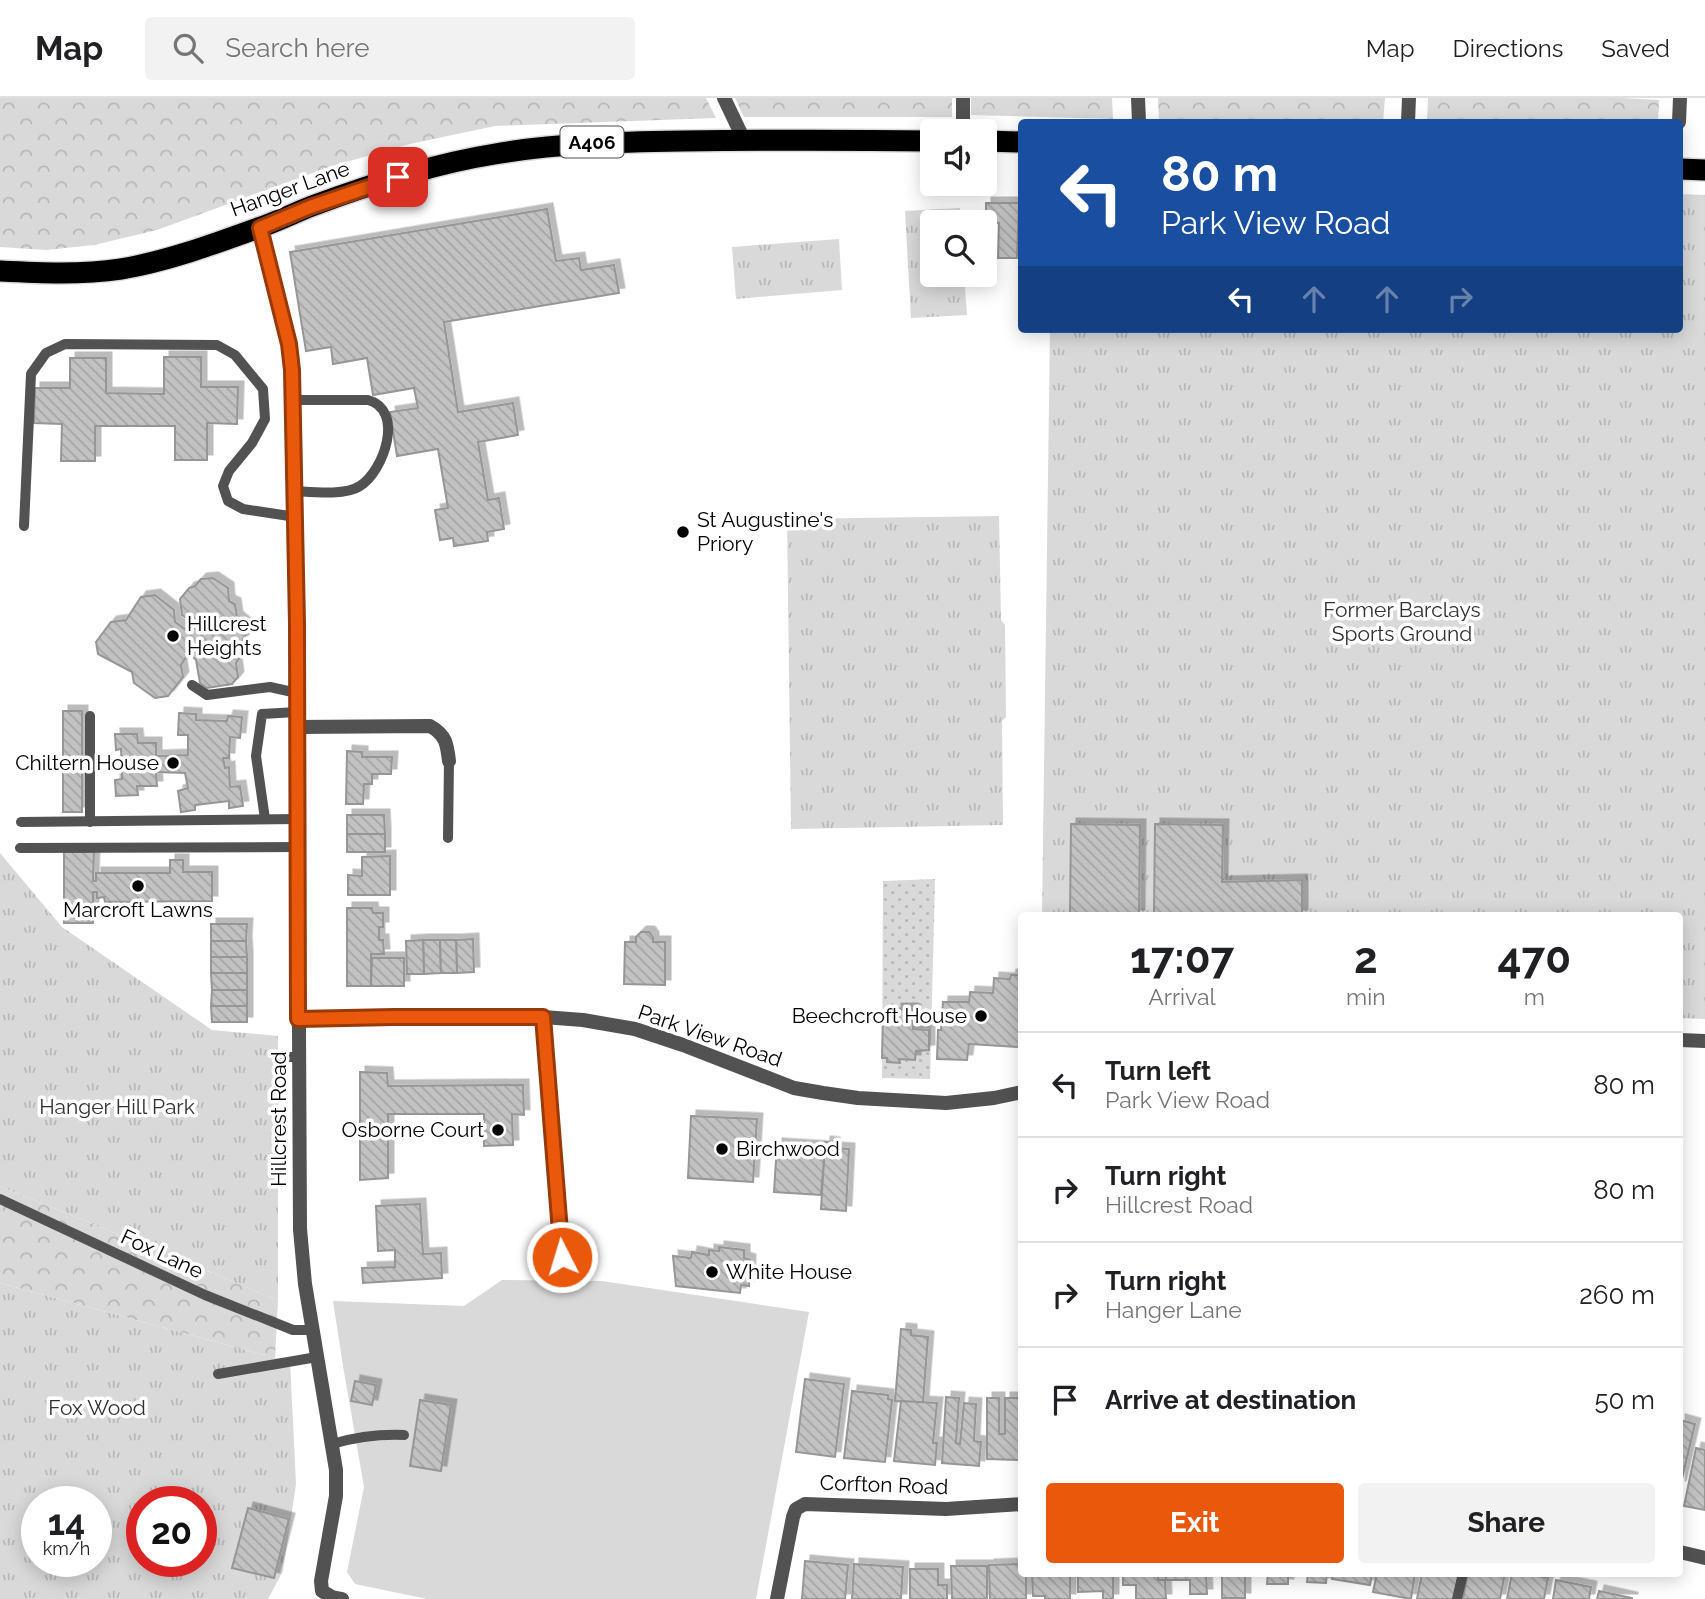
<!DOCTYPE html>
<html lang="en">
<head>
<meta charset="utf-8">
<style>
	body { margin:0; font-family:Raleway,sans-serif; background:#f2f2f2; color:#202124; height:100vh; display:flex; flex-direction:column; font-size:26px; white-space:nowrap }
	* { box-sizing:border-box; margin:0 }
	p { font-size:23px; color:#757577 }
	.icon { flex:none; width:38px; height:38px; fill:none; stroke:currentColor; stroke-width:2; stroke-linecap:round; stroke-linejoin:round }
	.map { position:relative; flex:1; overflow:hidden }
	.details { position:absolute; left:1018px; top:814px; width:665px; height:665px; display:flex; flex-direction:column; background:#fff; border-radius:7px; box-shadow:0 4px 18px #0003 }
	.details>* { flex:none }
	.banner { position:absolute; left:1018px; top:21px; width:665px; height:214px; border-radius:7px; box-shadow:0 4px 18px #0003; background:#1a4fa0; color:#fff; overflow:hidden }
	.tools { position:absolute; left:920px; top:21px; display:grid; gap:14px }
	.tools a { display:grid; place-items:center; width:77px; height:77px; border-radius:7px; background:#fff; box-shadow:0 4px 18px #0003; font-size:35px }
	.speed { position:absolute; left:21px; top:1388px; display:flex; gap:14px; font-size:35px; font-weight:700; text-align:center }
	.speed>* { display:grid; place-content:center; width:91px; height:91px; border-radius:50%; background:#fff; box-shadow:0 4px 18px #0003; line-height:1 }
	.speed small { font-size:18px; font-weight:400 }
	.speed .limit { border:10px solid #d22; background:#fff; color:#111 }
	.pin { position:absolute; display:grid; place-items:center; width:60px; height:60px; color:#fff; margin:-30px; border-radius:14px; box-shadow:0 4px 10px #0006 }
	.me { position:absolute; width:77px; margin:-38px; rotate:355deg; stroke-linejoin:round; filter:drop-shadow(0 0 5px #0008) }
	.turn { display:flex; align-items:center; gap:24px; height:147px; padding:0 28px; font-size:32px }
	.turn .icon { width:91px; height:91px; stroke-width:2.5 }
	.turn b { display:block; font-size:49px; line-height:60px }
	.lanes { display:flex; align-items:center; height:66px; padding:0 28px; background:#0003; justify-content:center; gap:35px; direction:ltr }
	.lanes .off { opacity:.35 }
	.eta { display:flex; justify-content:space-evenly; align-items:center; height:119px; text-align:center }
	.eta b { font-size:42px; font-weight:700; line-height:49px }
	.action { display:flex; gap:14px; margin-top:auto; padding:14px 28px }
	.action a { flex:1; height:80px; border-radius:7px; background:#ea580c; color:#fff; font-size:28px; font-weight:700; line-height:80px; text-align:center }
	.action a+a { background:#f2f2f2; color:#202124 }
	ul { padding:0; list-style:none }
	li { display:flex; align-items:center; gap:21px; height:105px; padding:0 28px; border-top:2px solid #e0e0e0 }
	li div { flex:1 }
	li b { display:block; font-size:26px }
	li em { font-style:normal }
	header { display:flex; align-items:center; gap:42px; box-sizing:border-box; height:98px; padding:0 35px; background:#fff; border-bottom:2px solid #e0e0e0 }
	header strong { font-size:33px }
	nav { display:flex; gap:38px; margin-inline-start:auto; font-size:24px }
	.search { width:490px; height:63px; background:#f2f2f2; display:flex; align-items:center; gap:18px; box-sizing:border-box; padding:0 24px; border-radius:7px; color:#757577; font-size:26px }
	.map>svg:first-child { display:block }
</style>
</head>
<body>
<header>
<strong>Map</strong>
<div class="search"><svg class="icon" aria-label="search" viewBox="0 0 24 24"><circle cx="10" cy="10" r="6"/><path d="M15 15l6 6"/></svg>Search here</div>
<nav><a>Map</a><a>Directions</a><a>Saved</a></nav>
</header>
<div class="map">
<svg width="1705" height="1501" viewBox="0 0 1705 1501">
	<defs>
		<pattern id="forest-crowns" width="20" height="18" patternUnits="userSpaceOnUse" patternTransform="scale(1.75)"><rect width="20" height="18" fill="#d9d9d9"/><path d="M2 6a3 3 0 1 1 6 0M12 15a3 3 0 1 1 6 0" fill="none" stroke="#b8b8b8"/></pattern>
		<pattern id="park-tufts" width="24" height="20" patternUnits="userSpaceOnUse" patternTransform="scale(1.75)"><rect width="24" height="20" fill="#d9d9d9"/><path d="M3 7l-1-3M5 7V3M7 7l1-3M15 17l-1-3M17 17v-4M19 17l1-3" fill="none" stroke="#b8b8b8"/></pattern>
		<pattern id="garden-dots" width="8" height="8" patternUnits="userSpaceOnUse" patternTransform="scale(1.75)"><rect width="8" height="8" fill="#d9d9d9"/><path d="M2 2h.1M6 6h.1" fill="none" stroke="#b8b8b8" stroke-width="1.8" stroke-linecap="round"/></pattern>
		<pattern id="building-back-hatch" width="6" height="6" patternUnits="userSpaceOnUse" patternTransform="scale(1.75)"><rect width="6" height="6" fill="#c2c2c2"/><path d="M-1 5l2 2M0 0l6 6M5-1l2 2" fill="none" stroke="#a5a5a5"/></pattern>
		<filter id="shadow"><feDropShadow dx="5.5" dy="-5.5" stdDeviation="0" flood-color="#0004"/></filter>
	</defs>
	<rect width="100%" height="100%" fill="#fff"/>
	<path fill="#d9d9d9" d="M502 1182 602 1183 809 1214 756 1501H427L355 1486 347 1474 364 1389 343 1268 333 1203 464 1208Z"/>
	<g fill="url(#forest-crowns)">
		<path d="M0 0H706L716 20 495 28 410 46 332 68 157 132 94 147 46 152 0 149Z"/>
		<path d="M735 0H952V19H744Z"/>
		<path d="M971 0H1112L1113 21 971 17Z"/>
		<path d="M1158 0H1385L1383 24H1159Z"/>
		<path d="M1428 0H1622L1659 2 1658 24H1427Z"/>
		<path d="M0 1088 278 1202 275 1260 0 1185Z"/>
	</g>
	<g fill="url(#park-tufts)" fill-rule="evenodd">
		<path d="M1680 96 1705 97V921L1680 920V817H1042L1050 231H1680Z"/>
		<path d="M960 110 961 124H933V177H964L967 217 911 220 905 113Z"/>
		<path d="M839 141 842 192 736 201 732 149Z"/>
		<path d="M999 418 1001 522 1005 527 1006 619 1002 623 1003 727 791 731 787 421Z"/>
		<path d="M0 755 62 829 212 932 278 938V1202L0 1088Z"/>
		<path d="M0 1185 275 1260 290 1263 296 1386 283 1473 268 1501H0ZM37 1404H96V1463H37ZM142 1404H201V1463H142Z"/>
	</g>
	<path fill="url(#garden-dots)" d="M935 781 930 981 882 980 883 783Z"/>
	<g fill="url(#building-back-hatch)" stroke="#969696" stroke-width="2" filter="url(#shadow)">
		<path d="M986 105H1019L1017 160H998L999 125H986Z"/>
		<path d="M547 111 556 163 579 160 581 172 614 167 619 195 444 224 458 314 513 305 518 337 478 344 488 402 499 400 504 431 487 434 488 443 454 448 453 440 440 442 435 412 448 410 438 351 397 358 390 314 418 310 414 290 373 297 367 260 333 266 331 249 306 253 290 154Z"/>
		<path d="M164 259H201V289H238L237 326 207 325V362H175V328H95V363H61L62 326 34 325 35 290H70V260H106V295L164 296Z"/>
		<path d="M213 480 228 490 229 503 235 506 237 519 250 530 239 548 241 558 236 565 238 579 232 586 207 590 200 585 196 562 189 555 181 567 183 579 168 598 155 600 134 585 132 574 98 556 96 544 111 524 126 522 141 499 155 497 174 512 175 524 185 531 188 528V521L182 517 180 501 189 490 195 488 201 481Z"/>
		<rect x="63" y="613" width="19" height="101"/>
		<path d="M179 615 196 616V622L227 623 228 618 242 619 240 640 230 639 229 660H223L225 670 229 669 230 689 240 688 243 708 229 710V703L195 707V712L181 714 178 693 188 690 185 675 156 674 157 688H137L138 697 116 698 115 682 122 681 121 651 116 652 115 636H137L138 645H156V658L188 657V637H178Z"/>
		<path d="M347 653 362 654V659H392L391 676H372V686H364L363 706H346Z"/>
		<path d="M347 717H384L385 736H347Z"/>
		<path d="M1071 726 1140 727 1139 817H1070Z"/>
		<path d="M1155 726 1223 727 1222 784 1302 782V817H1154Z"/>
		<rect x="347" y="736" width="38" height="18"/>
		<path d="M64 754H94L93 783H96V775H170V762H183V774H212V803L105 804 104 799 97 800V794H93V825H64Z"/>
		<path d="M390 758V797H348V777L362 778V759Z"/>
		<path d="M347 810H372L373 815H383V829H379V842H383L384 856H371V888H347Z"/>
		<path d="M211 826H247L246 843H211Z"/>
		<path d="M641 834H649L653 839V844H665V887L624 886 625 844H636V839Z"/>
		<path d="M473 841 474 874 457 875 456 842Z"/>
		<path d="M423 842H440L441 875 424 876Z"/>
		<path d="M423 842 424 876H407L406 843Z"/>
		<path d="M440 842H456L457 875H441Z"/>
		<path d="M211 843H246L247 859H211Z"/>
		<rect x="211" y="859" width="36" height="16"/>
		<path d="M372 860H404V888H371Z"/>
		<path d="M211 875H247V892H212Z"/>
		<path d="M1011 877H1022L1020 949 969 946 967 962 937 961 938 932H941L943 904H969L970 894 993 895 994 880 1010 881Z"/>
		<path d="M212 892H247V908H211Z"/>
		<path d="M211 908H247V924H212Z"/>
		<path d="M896 911H913V931L929 932V952L916 953 915 962 899 961 900 965 887 964V960H882L883 915 896 916Z"/>
		<path d="M360 974 387 975 388 988 523 987 524 1017 512 1016 513 1047 484 1048V1016H388V1080L360 1082Z"/>
		<path d="M691 1018 757 1021 753 1084 688 1080Z"/>
		<path d="M825 1044 834 1045V1050L849 1051 846 1113 821 1111Z"/>
		<path d="M777 1046 825 1049 821 1097 774 1094Z"/>
		<path d="M420 1106 423 1156 441 1155 442 1180 363 1185 362 1170 395 1169V1152L378 1153 376 1108Z"/>
		<path d="M719 1149 744 1152V1160L750 1162 749 1188 741 1187 740 1195 676 1188 673 1158 691 1160 692 1154 709 1157V1152L719 1153Z"/>
		<path d="M901 1231 911 1232V1237L928 1239 923 1305 895 1303Z"/>
		<path d="M805 1281 844 1286 835 1359 796 1354Z"/>
		<path d="M355 1283 376 1287 372 1307 351 1303Z"/>
		<path d="M852 1293 888 1297V1301L892 1302 885 1364 844 1360Z"/>
		<path d="M946 1299 959 1300 956 1345 960 1346 964 1305 976 1306 974 1343 981 1344 979 1368 942 1365Z"/>
		<path d="M987 1300H999V1336H1005V1300H1020V1340H1022V1362L987 1361Z"/>
		<path d="M420 1302 451 1307 441 1373 410 1368Z"/>
		<path d="M901 1303 937 1305 933 1345H937L935 1367 894 1363Z"/>
		<path d="M1680 1322 1695 1326 1680 1389Z"/>
		<path d="M1696 1350 1705 1352V1412L1684 1408Z"/>
		<path d="M248 1410 289 1421 274 1480 232 1470Z"/>
		<path d="M805 1463 848 1467 845 1501H802Z"/>
		<path d="M854 1466 903 1469 901 1501H852Z"/>
		<path d="M1022 1466V1475H1026V1501H990L989 1467Z"/>
		<path d="M951 1468H987V1501H952Z"/>
		<path d="M910 1471H938V1487H947V1501H910Z"/>
		<path d="M1032 1475H1070V1501H1045V1498H1033Z"/>
		<path d="M1078 1475H1113V1501H1103V1493L1078 1494Z"/>
		<path d="M1123 1475H1158V1482H1165L1166 1501H1136V1487H1123Z"/>
		<path d="M1166 1475 1206 1476 1207 1496H1190V1482H1166Z"/>
		<path d="M1245 1475V1500H1222V1476H1209Z"/>
		<path d="M1268 1475H1288V1486H1267Z"/>
		<path d="M1308 1475H1327L1326 1485 1307 1484Z"/>
		<path d="M1333 1475H1372L1370 1487 1332 1481Z"/>
		<path d="M1377 1475H1415L1411 1501 1373 1494Z"/>
		<path d="M1422 1475H1460L1454 1501H1417Z"/>
		<path d="M1468 1475H1505L1500 1501H1463Z"/>
		<path d="M1512 1475H1521L1548 1480 1544 1501H1507Z"/>
		<path d="M1556 1482 1591 1489 1589 1501H1553Z"/>
		<path d="M1599 1493 1632 1500V1501H1597Z"/>
	</g>
	<g fill="none" stroke-linecap="round" stroke-linejoin="round">
		<defs>
			<g id="highway">
				<path d="M985 43 1022 44"/>
				<path d="M1680 71 1705 72"/>
				<path d="M0 173C40 175 81 177 121 171 168 163 214 146 258 130 276 124 294 115 312 108 371 86 432 66 495 56 557 45 621 44 684 43 767 42 850 42 933 43"/>
			</g>
		</defs>
		<use href="#highway" stroke="#dbdbdb" stroke-width="24"/>
		<g stroke="#525252" stroke-width="10">
			<path d="M293 302H368C405 312 384 373 360 388 345 398 312 394 295 393"/>
			<path d="M24 428 31 276 46 255 65 246 217 247 235 257 263 291 265 321 252 345 229 373 223 388 228 403 243 411 296 419"/>
			<path d="M192 587 207 597 270 589 297 595"/>
			<path d="M90 618V724"/>
			<path d="M265 721 256 658 262 616 297 614"/>
			<path d="M21 724 297 721"/>
			<path d="M448 740 449 663"/>
			<path d="M20 750 298 749"/>
			<path d="M543 919 562 1159"/>
			<path d="M278 959H299"/>
			<path d="M0 1101 205 1197 293 1232H312"/>
			<path d="M218 1276 317 1259"/>
			<path d="M332 1346C356 1339 379 1336 404 1337"/>
			<path d="M1457 1501 1463 1475"/>
		</g>
		<g stroke="#525252" stroke-width="14">
			<path d="M724 0 744 42"/>
			<path d="M1138 0 1139 24"/>
			<path d="M1408 24 1409 0"/>
			<path d="M1679 24 1680 0"/>
			<path d="M963 33V0"/>
			<path d="M259 130 289 246 292 272 297 526 300 1131 305 1186 336 1372V1398L321 1483 322 1493 332 1499 342 1501"/>
			<path d="M297 629 430 628C446 637 447 646 449 663"/>
			<path d="M298 921 394 919 509 918 543 919 583 922 635 931 683 947 794 990 823 995 858 1000 946 1005 994 1000 1022 994"/>
			<path d="M1680 942 1705 943"/>
			<path d="M1680 1454 1705 1460"/>
			<path d="M777 1501 793 1419 796 1411 805 1406 946 1411 1022 1406"/>
		</g>
		<use href="#highway" stroke="#000" stroke-width="21"/>
	</g>
	<g fill="none" stroke-linecap="round" stroke-linejoin="round">
		<defs>
			<path id="route" d="M398 79 310 109 260 130 289 246 292 272 297 526 298 921 394 919H543L562 1159"/>
		</defs>
		<use href="#route" stroke="#983908" stroke-width="18"/>
		<use href="#route" stroke="#ea580c" stroke-width="12"/>
	</g>
	<g fill="#000" stroke="#fff" stroke-width="2.5">
		<circle cx="683" cy="434" r="7"/>
		<circle cx="173" cy="538" r="7"/>
		<circle cx="173" cy="665" r="7"/>
		<circle cx="138" cy="788" r="7"/>
		<circle cx="981" cy="918" r="7"/>
		<circle cx="498" cy="1032" r="7"/>
		<circle cx="722" cy="1051" r="7"/>
		<circle cx="712" cy="1174" r="7"/>
	</g>
	<g text-anchor="middle" stroke-width="7" stroke-linejoin="round" paint-order="stroke">
		<rect fill="#fff" stroke="#4c4c4c" stroke-width="2" x="560.5" y="28.5" width="63" height="31" rx="5"/>
		<g font-size="19" font-weight="bold" fill="#000">
			<text x="592" y="51">A406</text>
		</g>
		<g font-size="21" fill="#000" stroke="#fff">
			<text transform="translate(290 91) rotate(-20)" y="7">Hanger Lane</text>
			<text transform="translate(710 938) rotate(19)" y="7">Park View Road</text>
			<text transform="translate(279 1021) rotate(-90)" y="7">Hillcrest Road</text>
			<text transform="translate(162 1156) rotate(25)" y="7">Fox Lane</text>
			<text transform="translate(884 1387) rotate(2)" y="7">Corfton Road</text>
		</g>
		<g font-size="21" fill="#000" stroke="#fff" text-anchor="start">
			<text x="697" y="429">St Augustine's<tspan x="697" dy="24">Priory</tspan></text>
			<text x="187" y="533">Hillcrest<tspan x="187" dy="24">Heights</tspan></text>
			<text x="159" y="672" text-anchor="end">Chiltern House</text>
			<text x="138" y="819" text-anchor="middle">Marcroft Lawns</text>
			<text x="967" y="925" text-anchor="end">Beechcroft House</text>
			<text x="484" y="1039" text-anchor="end">Osborne Court</text>
			<text x="736" y="1058">Birchwood</text>
			<text x="726" y="1181">White House</text>
		</g>
		<g font-size="21" fill="#303030" stroke="#fff">
			<text x="1402" y="519">Former Barclays<tspan x="1402" dy="24">Sports Ground</tspan></text>
			<text x="117" y="1016">Hanger Hill Park</text>
			<text x="97" y="1317">Fox Wood</text>
		</g>
	</g>
</svg>
<div class="tools">
<a><svg class="icon" aria-label="sound" viewBox="0 0 24 24"><path d="M4 9h4l5-4v14l-5-4H4zM17 9q2 3 0 6"/></svg></a>
<a><svg class="icon" aria-label="search" viewBox="0 0 24 24"><circle cx="10" cy="10" r="6"/><path d="M15 15l6 6"/></svg></a>
</div>
<div class="speed"><div>14<small>km/h</small></div><div class="limit">20</div></div>
<div class="pin" style="left:398px;top:79px;background:#d93025"><svg class="icon" aria-label="arrive" viewBox="0 0 24 24"><path d="M6 21V4h12l-3 4 3 4H6"/></svg></div>
<svg class="me" style="left:562px;top:1159px" viewBox="-20 -20 40 40"><circle r="17" fill="#ea580c" stroke="#fff" stroke-width="3"/><path d="M0-11L8 9 0 5-8 9z" fill="#fff"/></svg>
<div class="banner">
<div class="turn"><svg class="icon" aria-label="left" viewBox="0 0 24 24"><path d="M17 20v-9H6M10 6l-5 5 5 5"/></svg><div><b>80 m</b>Park View Road</div></div>
<div class="lanes"><svg class="icon" aria-label="left" viewBox="0 0 24 24"><path d="M17 20v-9H6M10 6l-5 5 5 5"/></svg><svg class="icon off" aria-label="ahead" viewBox="0 0 24 24"><path d="M12 20V5M6 11l6-6 6 6"/></svg><svg class="icon off" aria-label="ahead" viewBox="0 0 24 24"><path d="M12 20V5M6 11l6-6 6 6"/></svg><svg class="icon off" aria-label="right" viewBox="0 0 24 24"><path d="M7 20v-9h11M14 6l5 5-5 5"/></svg></div>
</div>
<section class="details">
<div class="eta">
<div><b>17:07</b><p>Arrival</p></div>
<div><b>2</b><p>min</p></div>
<div><b>470</b><p>m</p></div>
</div>
<ul>
<li><svg class="icon" aria-label="left" viewBox="0 0 24 24"><path d="M17 20v-9H6M10 6l-5 5 5 5"/></svg><div><b>Turn left</b><p>Park View Road</p></div><em>80 m</em></li>
<li><svg class="icon" aria-label="right" viewBox="0 0 24 24"><path d="M7 20v-9h11M14 6l5 5-5 5"/></svg><div><b>Turn right</b><p>Hillcrest Road</p></div><em>80 m</em></li>
<li><svg class="icon" aria-label="right" viewBox="0 0 24 24"><path d="M7 20v-9h11M14 6l5 5-5 5"/></svg><div><b>Turn right</b><p>Hanger Lane</p></div><em>260 m</em></li>
<li><svg class="icon" aria-label="arrive" viewBox="0 0 24 24"><path d="M6 21V4h12l-3 4 3 4H6"/></svg><div><b>Arrive at destination</b></div><em>50 m</em></li>
</ul>
<div class="action"><a>Exit</a><a>Share</a></div>
</section>
</div>
</body>
</html>
